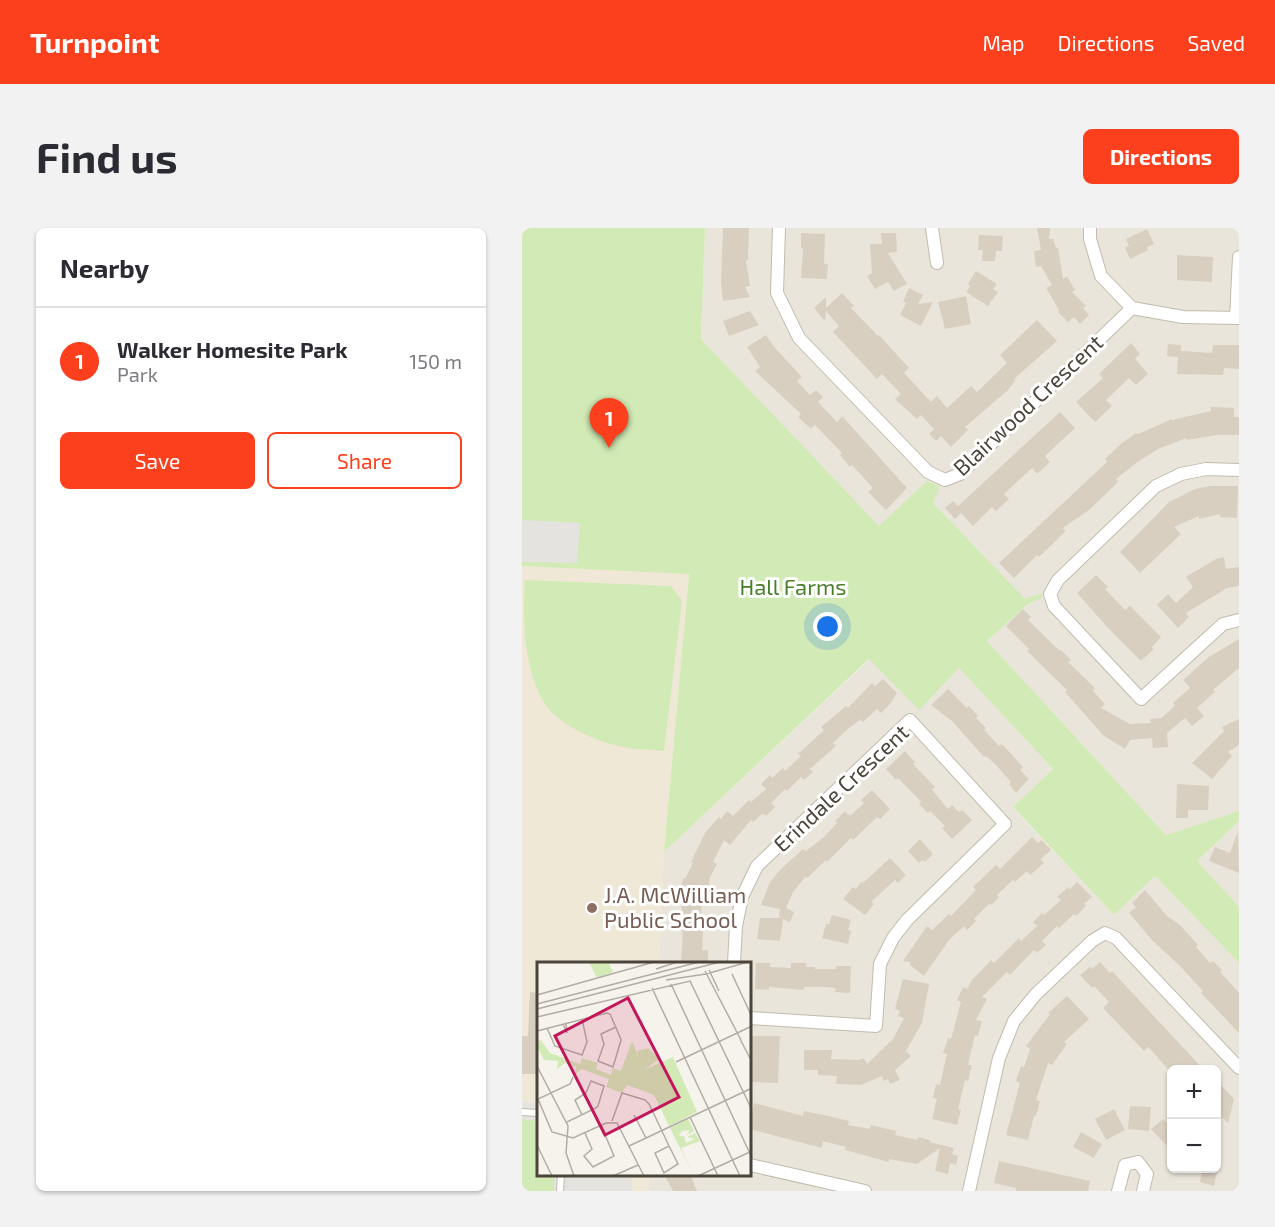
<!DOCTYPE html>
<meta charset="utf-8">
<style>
body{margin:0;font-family:"Exo 2",sans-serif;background:#f2f2f3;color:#2b2b33}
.controls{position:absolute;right:18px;bottom:18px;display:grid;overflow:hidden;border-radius:9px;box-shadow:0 2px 4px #0004}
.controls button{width:54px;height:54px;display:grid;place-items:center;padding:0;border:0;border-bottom:2px solid #e1e1e2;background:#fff;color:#2b2b33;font:30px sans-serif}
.you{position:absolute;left:306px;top:399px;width:21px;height:21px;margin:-15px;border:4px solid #fff;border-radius:50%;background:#1a73e8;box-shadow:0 0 0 9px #1a73e833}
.badge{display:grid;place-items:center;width:39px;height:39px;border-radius:50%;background:#fc3f1d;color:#fff;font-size:20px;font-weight:700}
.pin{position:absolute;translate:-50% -50px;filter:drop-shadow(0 2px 3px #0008)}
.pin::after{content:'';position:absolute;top:32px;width:21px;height:18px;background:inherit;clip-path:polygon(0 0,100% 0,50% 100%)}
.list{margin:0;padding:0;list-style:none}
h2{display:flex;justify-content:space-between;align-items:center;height:78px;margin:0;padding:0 24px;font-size:26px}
h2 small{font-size:20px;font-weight:400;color:#7c7c81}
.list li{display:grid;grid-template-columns:39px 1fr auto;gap:18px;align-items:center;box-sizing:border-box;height:108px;padding:0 24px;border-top:2px solid #e1e1e2}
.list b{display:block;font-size:22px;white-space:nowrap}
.list p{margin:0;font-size:20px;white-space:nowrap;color:#7c7c81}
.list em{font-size:20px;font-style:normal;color:#7c7c81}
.actions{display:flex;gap:12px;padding:18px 24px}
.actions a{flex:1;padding:14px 0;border:2px solid #fc3f1d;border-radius:9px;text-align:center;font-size:21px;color:#fc3f1d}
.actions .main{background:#fc3f1d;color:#fff}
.map{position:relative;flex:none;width:717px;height:963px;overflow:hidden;border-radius:9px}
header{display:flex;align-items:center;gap:36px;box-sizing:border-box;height:84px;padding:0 30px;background:#fc3f1d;color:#fff}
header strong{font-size:28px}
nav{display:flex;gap:33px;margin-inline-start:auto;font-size:21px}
.intro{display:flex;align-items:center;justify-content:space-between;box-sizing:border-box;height:144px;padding:0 36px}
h1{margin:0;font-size:42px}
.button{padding:15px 27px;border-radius:9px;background:#fc3f1d;color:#fff;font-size:21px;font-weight:700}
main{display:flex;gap:36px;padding:0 36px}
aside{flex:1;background:#fff;border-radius:9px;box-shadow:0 2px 4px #0004}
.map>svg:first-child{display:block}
.residential{fill:#eae5da;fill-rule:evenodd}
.education{fill:#efe8d6}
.green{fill:#d2eab5}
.parking{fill:#e5e3e0}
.building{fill:#d8cfc1}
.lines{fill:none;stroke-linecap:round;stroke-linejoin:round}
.lane-casing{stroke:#c2bbae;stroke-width:8}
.street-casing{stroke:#c2bbae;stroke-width:14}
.lane{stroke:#fff;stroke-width:6}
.street{stroke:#fff;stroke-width:12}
.education-dot{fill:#8d6e63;stroke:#fff;stroke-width:2}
.labels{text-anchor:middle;stroke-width:6;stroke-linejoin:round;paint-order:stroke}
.street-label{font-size:22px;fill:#4b4439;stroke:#fff}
.park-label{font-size:22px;fill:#4a7f2a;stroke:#fff}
.education-label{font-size:22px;fill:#785e54;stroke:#fff;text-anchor:start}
.inset-road{fill:none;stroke:#b2ada4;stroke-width:1.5}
.view{fill:#c2185b;fill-opacity:0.15;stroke:#c2185b;stroke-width:3}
.inset-edge{fill:none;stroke:#4b4439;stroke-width:3}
</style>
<header>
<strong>Turnpoint</strong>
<nav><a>Map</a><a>Directions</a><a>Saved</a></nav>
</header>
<div class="intro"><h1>Find us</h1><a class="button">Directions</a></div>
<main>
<aside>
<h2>Nearby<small></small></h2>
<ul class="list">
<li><span class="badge">1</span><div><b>Walker Homesite Park</b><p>Park</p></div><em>150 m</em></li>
</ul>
<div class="actions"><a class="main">Save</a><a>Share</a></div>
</aside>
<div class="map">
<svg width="717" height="963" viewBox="0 0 717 963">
<rect width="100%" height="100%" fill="#f6f3ec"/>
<path class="residential" d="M183,0H717V583L644,607L465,413L506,376L519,370L503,372L411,275L417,258L405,254L357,299L179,111Z
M348,431L437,440L531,541L491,580L592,687L633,648L717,735V963H126L127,947L228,946V735H137L142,624ZM650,842H694V940H650Z
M717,593V679L675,633Z"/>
<path class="education" d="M0,338L167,345L142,624L137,735H16V946L127,947L126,963H0Z"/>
<path class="green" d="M0,0H183L179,111L357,298L405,253L418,258L411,275L503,371L520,365V370L506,376L465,413L644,607L717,583V593L675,633L717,679V735L633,648L592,687L491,579L531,541L437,440L397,482L347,431L142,624L167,346L0,338Z
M3,352L149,358L160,373L142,523C127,521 110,522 96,518C73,512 43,500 27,481C2,451 0,389 3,352Z
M0,891L16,893V946L32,947V963H0Z"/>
<path class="parking" d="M0,292L58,295L55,335L0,334Z
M0,874L16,875V893L0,891Z
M32,947H110V963H32Z"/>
<path class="building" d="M201,0H227L226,32H224L228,58L223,59L228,69L201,73L199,55Z
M515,0H528L527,11H531L534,20H536L541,51L545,48L553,62L550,64L564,78L561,80L567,87L558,96L552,89L546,94L536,84L537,82L524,60L530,57L519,38L514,39L512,23L519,22Z
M625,1L632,16L625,19L626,22L608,31L603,20L607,18L604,11Z
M279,5L303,6L302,36H306L305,51L279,50L281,21L279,20Z
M359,5H374L375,24L366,25L385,56L372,63L366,54L353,61L345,48L350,45L348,16H360Z
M457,7L481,8L480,23H474L473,33H460L461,22H456Z
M655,27L691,29L690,54L655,52Z
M454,43L475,56L471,61L476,64L466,78L444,64L448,58L446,56Z
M387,60L401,67L396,76L411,74L399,98L378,87L384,75L381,74Z
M320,65L332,78L329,80L356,108L357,107L387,140L382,145L409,174L415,168L425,180L449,158L455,164L485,135L478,127L515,92L535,113L492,151L493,153L486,162L443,199L446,202L429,219L419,208L414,213L407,206L412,201L399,187L395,191L385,182L373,171L379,166L360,146L355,151L311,104L317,98L304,83L303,93L292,80L304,69V80Z
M444,68L449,96L423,101L416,74Z
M228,83L237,97L207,108L201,93Z
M244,107L253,120L280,149L275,153L288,167L294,162L301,169L296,174L315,194L320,188L385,260L364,282L346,264L351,260L330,237L328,239L318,227L320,225L293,197L289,201L276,189L279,186L233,143L238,139L225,119Z
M609,115L618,126L613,131L626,146L614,157L607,150L584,172L590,178L573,194L554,174L581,150L577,146Z
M646,116L659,117V123L690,125L691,117H717V141L702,140L701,147L655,146L656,129L645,128Z
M689,179L712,180V189H717V207H694L665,212L664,210L636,221L614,235L594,251L596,254L567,282L541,300L544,303L517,329L515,327L492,350L477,335L585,234L583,231L600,215L614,205L616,206L650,191V192L689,183Z
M538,184L553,200L523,228L528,234L515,246L510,240L482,266L487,271L474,283L470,279L451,298L439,285L433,291L423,280L431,273L436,278Z
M689,258H716L715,290L698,289V286L677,291V288L652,299L659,306L618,345L598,324L647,274L673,261Z
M702,329L704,341L717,339V358L705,360L664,385L667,389L656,400L635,377L646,366L654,375L671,359L664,349L694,331Z
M574,347L586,359L583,361L603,382L608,378L639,409L630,419L632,421L619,433L586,400L555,365Z
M501,381L509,389L506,392L538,423L539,422L549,432L546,434L573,460L571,463L583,476L579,480L608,496L629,495L628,491L639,490L653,478L651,475L668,460L661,452L687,429L717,411V440L691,462L693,464L675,480L682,488L670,498L663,490L645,505L646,519L631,520L630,510L608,512L603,521L582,508L543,464L545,462L505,423L507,421L484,398Z
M361,451L375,465L369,475L359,485L355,481L341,494L339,491L327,500L311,515L314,518L288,541L291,544L282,552L279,549L265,563L263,561L249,575L253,579L244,588L241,585L231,594L229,592L208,617L202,612L191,634L195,636L188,649L185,669L182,668L178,688L185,689V703H181L180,722H186V735H159L161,703L158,702L159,685L162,665H158L161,650L163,651L171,635L169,634L183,605L197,589L199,591L205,583L211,588L227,572L229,574L244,561L239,556L248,547L250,550L261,540L263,543L279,528L276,526L302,502L299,499L324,478L326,480L350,455L353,458Z
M426,461L445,480L447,478L456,488L454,490L464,500L462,502L477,518L480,516L501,539L498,542L507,551L494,565L487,556L489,554L474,537L464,528L462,529L430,493L409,477Z
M717,491V517L706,524L710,528L690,551L670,535L702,503L700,499Z
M383,523L393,534L391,536L413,559L410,562L426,581L430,577L437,584L440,582L450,592L430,611L420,600L423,598L408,583L406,585L397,576L399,574L376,550L374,552L364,541Z
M655,556L687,558L686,582H666V590H654Z
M350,562L368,581L358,591L355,589L331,612L329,610L305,634L304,632L285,650L284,648L271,664L264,680L272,684L268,694L261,691L258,713L235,711L238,690H260L257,689L258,681L239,677L248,654L259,641L281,621L284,623L302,609L315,595L313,593L323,583L328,588L342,575L339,572Z
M716,603L717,645L687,633L693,619L708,625Z
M510,609L516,615L520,612L529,622L519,631L522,635L508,647L505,643L493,654L491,652L475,667L477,670L469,677L468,675L452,691L454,693L445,702L442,698L427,712L402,748L388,737V734L381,733L405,698L410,702L427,686L429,688L454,662L451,659L474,637L478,641Z
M398,611L411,626L403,634L400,632L397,635L386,623Z
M368,630L384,647L376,655L373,652L349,674L352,676L343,687L321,671L331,659L334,661L340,653L341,655Z
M555,654L570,669L562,676L564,678L554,688L552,686L537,700L535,698L520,713L524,717L515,725L512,722L488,747L485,744L460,769L465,771L454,792L460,793L456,808L453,807L446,837H450L446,853L443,852L436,881L439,882L435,897L410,891L415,871L411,870L414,856L418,857L425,826L421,825L426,810L429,811L439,774L435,772L441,759L445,761L450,752L469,732L472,735L497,710L499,713L515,698L511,694L520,685L522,687L539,672L535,669L546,659L548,661Z
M623,662L645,688L658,697L676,717L674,719L688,735L691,733L700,742L698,744L717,765V805L679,765L681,763L658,738L631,713L607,685L614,679L610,675Z
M310,687L329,692L326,702L329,703L326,716L300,710L304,696H307Z
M578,734L588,745L590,743L682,842H647L626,819L622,823L581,780L587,774L572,758L570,760L558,747L568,739L570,741Z
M234,735H248V739L269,740V735H284V739H293V741H314V738H329L328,765L313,764L314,760L303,759H282V762L247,759V762L233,761Z
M381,751L407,756L400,795L384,823L389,828L373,842L378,852L368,856L366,851L362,853L360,848L339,857L314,856L315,848L296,847V842H282V822H310L309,831L337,832L342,830L345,836L371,811L382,790L376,788L378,783L373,781Z
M8,764L16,765V846H0V808H6Z
M545,768L567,791L542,814L545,816L530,837L526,835L514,872L518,873L514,888H512L506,912L484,907L498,855L494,853L499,838L502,839L508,821L504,818L528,786L526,785Z
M230,808H258L256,855L229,854Z
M694,852L712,871L706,895L700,889L694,895Z
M232,875L281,888L282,883L307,888L327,893L326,897L348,901L349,897L374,903L373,907L395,912L396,909L408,912V914L432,920L430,926L436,928L434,937L428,935L426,946L413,943L418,920L395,936L367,931V934L323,922L324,919L301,913L300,920L228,901Z
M608,878L629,879L627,903L606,901Z
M592,881L603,902L584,912L573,891Z
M641,891L650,900V912L644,917L629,901Z
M559,904L580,916L572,930L551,919Z
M477,933L568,953L566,963H494V960L472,955Z
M681,940H693L692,943L695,944L692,958L678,954Z
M151,946H168L175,963H151L144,950Z"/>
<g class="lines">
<defs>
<path id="lane" d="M0,884L16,885
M38,963L39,946"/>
<path id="street" d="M257,0L255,65L277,110L406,244L423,252L438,246L610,80
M410,0L415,35
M568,0V11L579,48L610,80L661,89L717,90
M714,90L717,29
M717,242L684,241L659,246L634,258L536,352L528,366L532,378L619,471L701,396L717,392
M212,735L214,698L220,669L235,638L388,492L483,596L385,692L371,710L358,736L354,798L228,790
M228,937L343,963
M447,963L477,830L492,793L514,766L570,713L583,705L594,710L717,840
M596,963L603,937L616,934L625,946L621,963"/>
</defs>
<use href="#lane" class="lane-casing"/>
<use href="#street" class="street-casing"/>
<use href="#lane" class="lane"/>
<use href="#street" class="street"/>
</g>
<circle class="education-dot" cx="70" cy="680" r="6"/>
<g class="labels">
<g class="street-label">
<text transform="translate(506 177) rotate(-43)" y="8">Blairwood Crescent</text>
<text transform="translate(319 560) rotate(-43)" y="8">Erindale Crescent</text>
</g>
<g class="park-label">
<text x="271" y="367">Hall Farms</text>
</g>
<g class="education-label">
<text x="82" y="675">J.A. McWilliam<tspan x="82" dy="25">Public School</tspan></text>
</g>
</g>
<g transform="translate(15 734)">
<rect width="214" height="214" fill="#f6f3ec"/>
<path d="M52,0H71L76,10L60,16ZM3,77L13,91L43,102L45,96L61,101L59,107L74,113L76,106L84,109L95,79L101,94L100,89L111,86L122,97L107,108L136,95L160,150L132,164L117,133L90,123L85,131L69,125L72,117L44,107L38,113L39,105L28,101L20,107L21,99L7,98L0,85ZM151,157L157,169L149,173L153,168L145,169L142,174H147L149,181L158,177L150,175L158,171L163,179L144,186L157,214L133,166Z" fill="#d2eab5"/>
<path class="inset-road" d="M119,7L140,0M172,8L182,29M168,9L204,78M169,12L211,0M195,12L215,55M129,18L169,12M134,22L215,196M115,26L203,214M0,33L117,0M0,42L162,0M0,47L183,0M0,55L153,19L215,148M26,62L30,71L29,61M10,66L18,84L45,93L50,80L45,57M0,69L70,51L73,52L83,75L84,78L76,105L61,99L67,82L64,72L79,65M203,77L215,100M139,100L215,64M0,104L31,164L29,191L37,214M36,115L33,122L1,137L15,170L36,176L69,161H80L107,214M97,153L109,176M153,155L181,214M75,159L85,131L108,138L112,142L125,169L132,184L141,202L127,211L118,191L132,184M30,160L59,146L61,144L67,124L54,119L49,131L38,138L45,153M48,171L55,187L47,194L56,205L77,194L64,163M0,183L15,214M92,184L213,127M76,214L101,203M161,214L215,189"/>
<path class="view" d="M91,36L142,135L68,173L18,74Z"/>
<rect width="214" height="214" class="inset-edge"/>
</g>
</svg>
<div class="controls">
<button>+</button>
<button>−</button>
</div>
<div class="you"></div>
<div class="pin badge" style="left:87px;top:220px">1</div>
</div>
</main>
